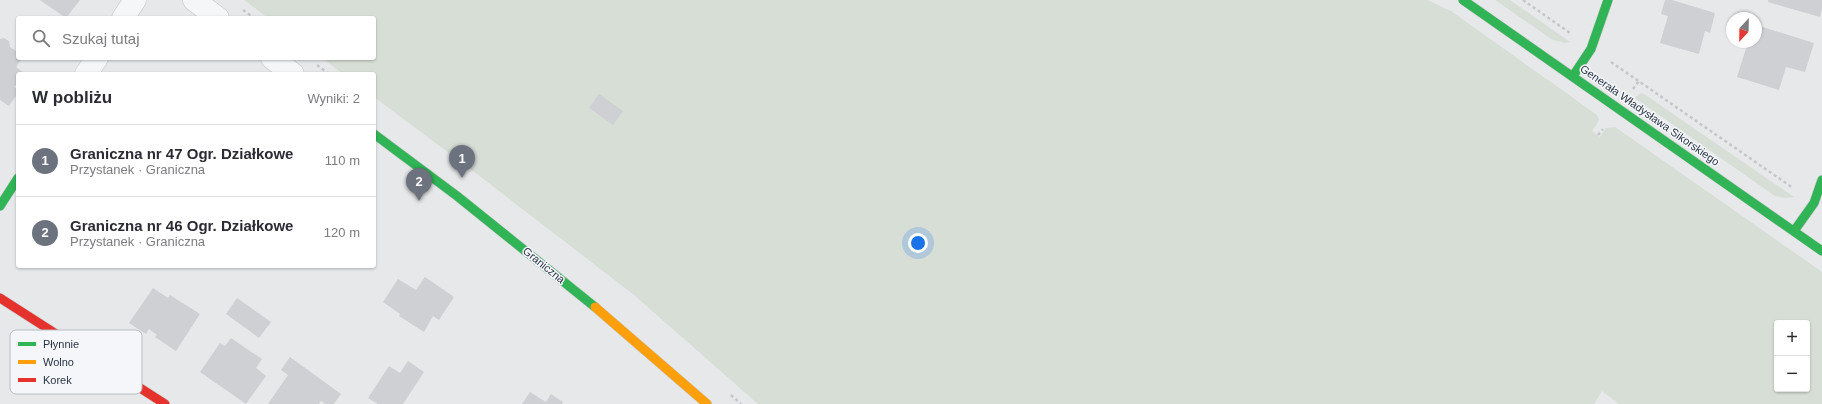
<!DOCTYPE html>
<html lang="pl">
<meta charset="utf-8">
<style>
body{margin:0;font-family:Helvetica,sans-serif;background:#f7f7f7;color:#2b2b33}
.controls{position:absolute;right:12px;bottom:12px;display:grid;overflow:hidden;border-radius:4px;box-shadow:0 1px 3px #0004}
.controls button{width:36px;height:36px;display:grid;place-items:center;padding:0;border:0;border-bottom:1px solid #e1e1e2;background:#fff;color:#2b2b33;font:20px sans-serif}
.compass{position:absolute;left:1726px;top:12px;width:36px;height:36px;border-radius:50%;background:#fff;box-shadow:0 1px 3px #0004;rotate:202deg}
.you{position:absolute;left:918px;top:243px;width:14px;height:14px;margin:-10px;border:3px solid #fff;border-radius:50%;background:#1a73e8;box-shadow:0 0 0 6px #1a73e833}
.badge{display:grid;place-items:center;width:26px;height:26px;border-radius:50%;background:#6c737f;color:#fff;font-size:13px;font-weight:700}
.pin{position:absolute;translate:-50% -33px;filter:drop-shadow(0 1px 2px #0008)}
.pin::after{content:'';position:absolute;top:21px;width:14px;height:12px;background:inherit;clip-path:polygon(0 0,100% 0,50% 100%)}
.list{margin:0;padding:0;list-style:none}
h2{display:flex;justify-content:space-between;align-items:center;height:52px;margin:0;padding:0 16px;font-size:17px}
h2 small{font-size:13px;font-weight:400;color:#7c7c81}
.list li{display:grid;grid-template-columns:26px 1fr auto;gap:12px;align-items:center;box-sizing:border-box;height:72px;padding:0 16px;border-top:1px solid #e1e1e2}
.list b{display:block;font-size:15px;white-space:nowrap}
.list p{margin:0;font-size:13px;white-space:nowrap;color:#7c7c81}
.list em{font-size:13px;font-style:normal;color:#7c7c81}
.icon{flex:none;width:22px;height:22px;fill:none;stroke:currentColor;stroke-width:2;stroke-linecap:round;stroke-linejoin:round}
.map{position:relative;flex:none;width:1822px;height:404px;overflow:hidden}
.search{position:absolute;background:#fff;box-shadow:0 1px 3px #0004;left:16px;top:16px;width:360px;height:44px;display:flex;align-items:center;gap:10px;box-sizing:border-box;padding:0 14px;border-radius:4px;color:#7c7c81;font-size:15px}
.panel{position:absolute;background:#fff;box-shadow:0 1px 3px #0004;left:16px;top:72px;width:360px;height:196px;border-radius:4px}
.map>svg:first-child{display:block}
.green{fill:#d6ded6;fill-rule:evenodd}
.building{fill:#ced0d3}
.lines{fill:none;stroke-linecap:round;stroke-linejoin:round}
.street-casing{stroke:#c4c6c8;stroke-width:23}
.fast-casing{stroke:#c4c6c8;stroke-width:10}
.slow-casing{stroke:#c4c6c8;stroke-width:10}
.jam-casing{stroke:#c4c6c8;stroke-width:10}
.path{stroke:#c5c6ca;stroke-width:2.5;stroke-dasharray:3 3;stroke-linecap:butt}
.street{stroke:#f5f6f7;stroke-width:22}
.fast{stroke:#30b455;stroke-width:9}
.slow{stroke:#ff9f0a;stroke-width:9}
.jam{stroke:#e5322d;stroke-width:9}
.labels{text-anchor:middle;stroke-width:3;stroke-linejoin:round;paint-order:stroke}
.street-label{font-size:11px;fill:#2b3445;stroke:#f4f6f9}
.key{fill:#f4f6f9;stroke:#b8bcc3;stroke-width:1}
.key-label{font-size:11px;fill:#2b3445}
</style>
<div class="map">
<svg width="1822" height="404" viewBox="0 0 1822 404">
<rect width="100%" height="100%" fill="#e6e8ea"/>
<path class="green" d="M244,0H1427L1451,11L1597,115L1599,120L1592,131L1600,137L1606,128L1615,127L1822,272V404H1619L1602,391L1594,404H758L634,295L477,174L374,97V74H343L322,58H374V18H268ZM1777,323H1807V389H1777Z
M1495,0H1510L1570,42L1565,43L1553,40Z
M1641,93L1644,94L1794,197L1785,198L1775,196L1635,98Z"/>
<path class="building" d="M40,0H80L66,18Z
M1665,0H1672L1715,13L1710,33L1705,31L1699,54L1660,43L1668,16L1661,14Z
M1768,0H1822V10L1820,17L1768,2Z
M1756,25L1814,43L1805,72L1786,67L1779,90L1737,77L1748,42H1756Z
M4,38L9,41L10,47L18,52V58H22L16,67L24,73L18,74V82L14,87L18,90V93L9,106L0,100V39Z
M599,94L623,111L613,125L589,108Z
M425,277L454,297L439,320L433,316L424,332L399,316L400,314L383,302L398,279L416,290Z
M153,288L168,298L170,295L200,314L176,351L155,337L157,335L149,329L146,334L129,323Z
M237,298L271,322L259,338L226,314Z
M231,338L262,359L256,368L266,376L246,404L200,372L220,343L225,346Z
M290,357L341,394L334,404H325L321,401L319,404H268L288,375L281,370Z
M408,361L424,372L403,404H378L368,398L389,366L400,373Z
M530,392L546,402L551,394L563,402L562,404H522Z"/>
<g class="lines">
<defs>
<path id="street" d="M194,0L218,18
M123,18L135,0
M272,58L293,74
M86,74L97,58"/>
<path id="fast" d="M1463,0L1822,251
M1573,76L1591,49L1608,0
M374,134L457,196L595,307
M0,206L18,178
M1794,231L1814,203L1822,180"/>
<path id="slow" d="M595,307L707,404"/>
<path id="jam" d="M0,298L165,404"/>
</defs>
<use href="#street" class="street-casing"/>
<use href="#fast" class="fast-casing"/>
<use href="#slow" class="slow-casing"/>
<use href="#jam" class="jam-casing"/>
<path class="path" d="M1523,0L1570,33
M243,10L254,18
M1611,62L1793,188
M317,65L329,74
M1633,89L1639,81
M1598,135L1603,129
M731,395L741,404"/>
<use href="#street" class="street"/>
<use href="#fast" class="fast"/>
<use href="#slow" class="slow"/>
<use href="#jam" class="jam"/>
</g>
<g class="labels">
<g class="street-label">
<text transform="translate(1650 115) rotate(35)" y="4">Generała Władysława Sikorskiego</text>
<text transform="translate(544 265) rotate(39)" y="4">Graniczna</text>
</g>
</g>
<rect x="10" y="330" width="132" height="64" rx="6" class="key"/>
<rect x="18" y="342" width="18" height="4" fill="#30b455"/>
<rect x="18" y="360" width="18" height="4" fill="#ff9f0a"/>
<rect x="18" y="378" width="18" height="4" fill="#e5322d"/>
<g class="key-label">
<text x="43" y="348">Płynnie</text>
<text x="43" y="366">Wolno</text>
<text x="43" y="384">Korek</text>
</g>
</svg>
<div class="controls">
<button>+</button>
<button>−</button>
</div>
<svg class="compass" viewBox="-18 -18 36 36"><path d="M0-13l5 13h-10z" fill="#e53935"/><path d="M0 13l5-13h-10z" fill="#7c7c81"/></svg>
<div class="you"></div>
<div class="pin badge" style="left:462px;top:178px">1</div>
<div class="pin badge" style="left:419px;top:201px">2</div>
<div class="search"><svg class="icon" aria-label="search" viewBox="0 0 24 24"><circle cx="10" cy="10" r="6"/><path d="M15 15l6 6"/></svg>Szukaj tutaj</div>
<section class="panel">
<h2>W pobliżu<small>Wyniki: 2</small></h2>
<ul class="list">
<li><span class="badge">1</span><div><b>Graniczna nr 47 Ogr. Działkowe</b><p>Przystanek · Graniczna</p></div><em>110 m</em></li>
<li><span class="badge">2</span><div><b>Graniczna nr 46 Ogr. Działkowe</b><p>Przystanek · Graniczna</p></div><em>120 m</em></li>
</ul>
</section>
</div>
